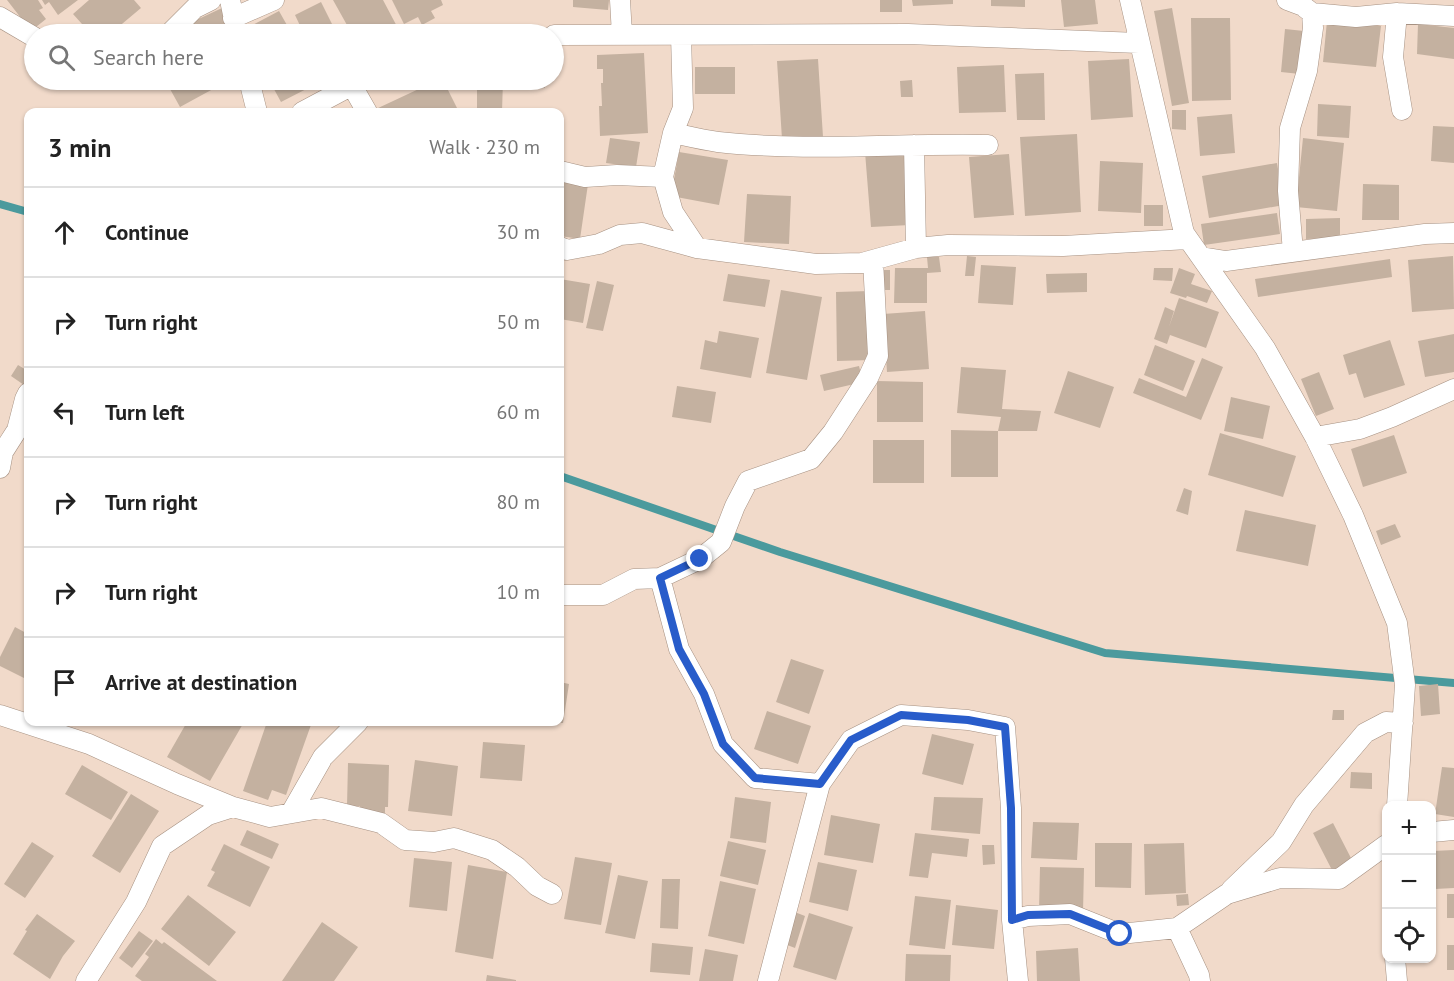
<!DOCTYPE html>
<meta charset="utf-8">
<style>
body{margin:0;font-family:"PT Sans",sans-serif;background:#f6f6f6;color:#222}
.controls{position:absolute;right:18px;bottom:18px;display:grid;overflow:hidden;border-radius:12px;box-shadow:0 2px 4px #0004}
.controls button{width:54px;height:54px;display:grid;place-items:center;padding:0;border:0;border-bottom:2px solid #e0e0e0;background:#fff;color:#222;font:30px sans-serif}
.stop{position:absolute;width:18px;height:18px;margin:-14px;border:4px solid #285cca;border-radius:50%;background:#fff}
.stop.end{background:#285cca;border-color:#fff;box-shadow:0 2px 6px #0008}
.list{margin:0;padding:0;list-style:none}
h2{display:flex;justify-content:space-between;align-items:center;height:78px;margin:0;padding:0 24px;font-size:26px}
h2 small{font-size:20px;font-weight:400;color:#767676}
.list li{display:grid;grid-template-columns:39px 1fr auto;gap:18px;align-items:center;box-sizing:border-box;height:90px;padding:0 24px;border-top:2px solid #e0e0e0}
.list b{display:block;font-size:22px;white-space:nowrap}
.list em{font-size:20px;font-style:normal;color:#767676}
.icon{flex:none;width:33px;height:33px;fill:none;stroke:currentColor;stroke-width:2;stroke-linecap:round;stroke-linejoin:round}
.map{position:relative;flex:none;width:1454px;height:981px;overflow:hidden}
.search{position:absolute;background:#fff;box-shadow:0 2px 4px #0004;left:24px;top:24px;width:540px;height:66px;display:flex;align-items:center;gap:15px;box-sizing:border-box;padding:0 21px;border-radius:33px;color:#767676;font-size:22px}
.panel{position:absolute;background:#fff;box-shadow:0 2px 4px #0004;left:24px;top:108px;width:540px;height:618px;border-radius:12px}
.map>svg:first-child{display:block}
.lines{fill:none;stroke-linecap:round;stroke-linejoin:round}
.stream{stroke:#4b9a9d;stroke-width:8}
.building{fill:#c4b1a0}
.minor-casing{stroke:#a69182;stroke-width:21}
.minor{stroke:#fff;stroke-width:20}
.route{stroke:#285cca;stroke-width:8}
</style>
<div class="map">
<svg width="1454" height="981" viewBox="0 0 1454 981">
<rect width="100%" height="100%" fill="#f1daca"/>
<g class="lines">
<path class="stream" d="M0,204L28,212
M560,476L780,552L1105,653L1454,683"/>
</g>
<path class="building" d="M7,0H38L43,8L39,10L46,19L31,31Z
M42,0H78L58,15L49,2L45,5Z
M89,0H134L141,8L110,34H91L73,14Z
M333,0H383L401,34H352Z
M392,0H441L443,5L431,11L435,18L422,25L418,17L404,24Z
M573,0H609L608,10L573,7Z
M880,0H902V12H880Z
M912,0H953V4L913,6Z
M991,0H1025V7L991,6Z
M1061,0H1095L1098,24L1064,27Z
M321,2L334,28L322,34H304L295,15Z
M222,8L229,25L208,34H195L190,23Z
M1172,8L1189,103L1172,106L1154,11Z
M279,11L292,34H245L243,30Z
M1191,18H1230L1231,100L1192,101Z
M1327,21L1381,26L1376,67L1323,62Z
M1418,24L1454,28V59L1417,54Z
M1285,29L1304,31L1300,74L1281,72Z
M644,53L648,133L600,136L599,106H602L601,83H603V69H597V55Z
M818,59L823,137L782,139L777,61Z
M1129,59L1133,117L1091,120L1088,61Z
M1004,65L1006,112L959,113L957,67Z
M695,67H735V94H695Z
M1044,73L1045,120H1017L1015,74Z
M165,80H222L224,83L180,107Z
M269,80H316L318,83L281,102Z
M438,80H443L459,112H377L376,109Z
M477,80H503L502,112H477Z
M511,80H544L545,88L512,90Z
M912,80L913,97H901L900,81Z
M1318,104L1351,106L1349,138L1317,136Z
M1172,110H1186V130L1172,129Z
M1232,114L1235,153L1200,156L1197,117Z
M1433,126L1454,127V163L1431,161Z
M1077,134L1081,212L1025,216L1020,137Z
M610,138L640,142L636,167L606,163Z
M1303,138L1344,143L1337,211L1296,207Z
M904,149L910,225L871,227L865,152Z
M679,152L728,160L719,205L671,196Z
M1009,154L1014,215L974,218L969,157Z
M1100,161L1143,163L1141,213L1098,211Z
M1277,163L1284,205L1209,218L1202,176Z
M560,180L588,184L580,239L560,236Z
M1363,184L1399,185V220H1362Z
M747,194L791,196L789,244L744,242Z
M1144,205H1163V226H1144Z
M1277,213L1280,234L1204,245L1201,224Z
M1340,218V238L1306,239V219Z
M967,256L976,257L974,276H965Z
M1453,256L1454,309L1412,312L1408,260Z
M927,257H939L941,272L927,273V303H894L895,268H928Z
M1390,259L1392,277L1258,297L1255,279Z
M981,265L1016,267L1013,305L978,303Z
M1154,268H1173L1172,281L1153,280Z
M1179,268L1195,274L1191,284L1212,291L1207,303L1187,296L1186,298L1170,293Z
M877,270H890V290H877Z
M1087,273V292L1047,293L1046,274Z
M728,274L770,280L765,307L723,301Z
M560,279L590,284L583,323L560,319Z
M597,281L614,285L603,331L586,328Z
M781,290L822,297L807,380L766,373Z
M870,291L871,360L837,361L836,292Z
M1179,298L1219,312L1206,348L1170,335L1167,344L1154,339L1165,307L1174,311L1169,327Z
M925,311L929,369L887,372L883,314Z
M719,331L759,338L751,378L700,369L705,340L717,343Z
M1454,334V372L1425,377L1418,341Z
M1390,340L1405,385L1364,398L1356,373L1349,375L1343,355Z
M1155,345L1195,361L1183,391L1144,375Z
M1202,358L1223,367L1201,420L1133,393L1139,378L1186,397Z
M18,365L28,371V378L24,385L11,376Z
M859,366L863,382L824,391L820,375Z
M961,367L1006,370L1002,409L1041,411L1037,431H998L1001,417L957,413Z
M1068,371L1114,387L1100,428L1054,413Z
M1319,372L1334,409L1316,416L1301,379Z
M877,381L923,382V422H877Z
M677,386L716,392L711,423L672,417Z
M1231,397L1270,406L1263,439L1224,431Z
M951,430L998,431V477H951Z
M1220,433L1296,456L1283,497L1208,475Z
M1394,435L1407,473L1363,487L1351,449Z
M873,440H924V483H873Z
M1184,488L1192,491L1188,515L1176,511Z
M1245,510L1316,525L1308,566L1236,551Z
M1395,524L1401,537L1381,545L1376,531Z
M15,627L28,634V680L0,666V657Z
M791,659L824,670L809,714L776,702Z
M560,682L569,684L563,723H560Z
M1438,684L1440,714L1421,716L1419,686Z
M1333,710H1344V720H1332Z
M767,711L811,726L798,764L754,749Z
M187,722H244L210,781L167,757Z
M267,722H312L286,795L272,790L268,800L243,791Z
M932,734L974,744L963,785L922,774Z
M483,742L525,745L522,781L480,778Z
M415,760L458,766L452,816L408,811Z
M348,763L389,765L388,807H385V814L359,813L360,806H347Z
M82,765L128,792L111,820L65,794Z
M1442,767L1454,768V817L1435,814Z
M1351,772L1372,773V789L1350,788Z
M131,794L159,811L120,873L92,856Z
M735,797L771,802L766,843L730,838Z
M934,797L983,798L980,834L931,830Z
M831,815L880,824L873,863L824,855Z
M1033,822L1079,823L1077,860L1031,858Z
M1333,823L1353,862L1333,872L1313,833Z
M247,830L279,844L272,859L240,845Z
M915,833L969,839L967,857L932,853L928,878L909,876Z
M728,841L766,850L758,885L720,876Z
M32,842L54,856L25,898L4,884Z
M1095,843H1132L1131,888L1095,887Z
M1184,843L1186,893L1145,895L1144,844Z
M224,844L270,867L250,907L207,886L215,872L211,870Z
M982,845H994L995,864L983,865Z
M1454,850V888L1435,889L1433,851Z
M575,857L612,863L601,925L564,919Z
M414,858L452,862L447,911L409,907Z
M818,862L857,870L848,911L809,902Z
M468,865L507,872L493,959L455,952Z
M1040,867L1084,868L1083,912L1039,911Z
M618,875L648,881L635,939L605,933Z
M662,879H680L678,929L660,928Z
M720,881L756,889L744,944L708,936Z
M1188,894L1189,905L1177,906L1176,895Z
M1447,894H1454V918H1447Z
M188,895L236,932L209,966L161,929Z
M915,896L951,900L945,949L909,945Z
M956,905L998,910L994,949L952,945Z
M792,911L805,916L795,948L782,943Z
M809,913L853,927L836,980L793,967Z
M37,914L75,941L63,956L50,979L13,954L27,931L25,930Z
M322,922L358,947L334,981H282Z
M139,931L153,941L132,968L119,958Z
M156,939L162,944L164,942L217,981H142L135,976L149,957L145,954Z
M652,943L693,947L690,975L650,972Z
M1447,945H1454V970H1447Z
M1078,948L1080,981H1037L1036,951Z
M705,949L738,955L733,981H699Z
M906,954L951,955L950,981H905Z
M487,975L516,980V981H486Z"/>
<g class="lines">
<defs>
<path id="minor" d="M230,0L237,34
M620,0L622,35
M1130,0L1184,233L1265,348L1315,437L1353,515L1397,623L1405,685L1397,806
M1287,0L1303,6L1312,13L1356,17L1397,13L1454,16
M1397,13L1393,57L1402,110
M0,17L34,37
M233,18L274,0
M169,34L195,8L211,0
M554,35L908,34L1139,43
M681,35L683,108L673,133L663,177L673,212L697,248
M249,80L257,112
M351,84L367,112
M302,112L362,80
M673,133C687,136 703,140 718,142C807,152 898,143 988,145
M914,145L916,248
M560,171L585,177L617,175L663,177
M560,247L567,250L599,244L620,235L642,233L697,248L816,264L862,263L916,248L948,245L1063,246L1188,239
M1293,252L1288,191L1290,128L1307,71L1313,28L1312,13
M1201,257L1226,261L1425,234L1454,233
M1315,437L1360,429L1392,417L1454,389
M0,468L3,452L17,430L25,399L28,393
M660,578L679,649L704,694L723,744L755,778L820,784L851,740L901,715L968,720L1005,727L1011,808L1012,920L1028,916L1070,914L1120,934L1177,928L1227,894L1280,878L1339,879L1386,845
M560,595H603L634,579L660,578L700,559L721,542L735,506L748,481L811,459L833,432L868,378L878,356L873,260
M0,715L89,744L177,784L233,807
M291,813L323,757L358,722
M1432,832L1454,830
M1231,890L1281,842L1304,805L1365,733L1386,722L1403,723
M1012,920L1018,981
M1177,928L1199,975L1200,981
M1395,958L1397,981
M86,981L136,902L162,846L208,815L233,807L270,817L321,808L381,823L405,840L434,842L454,838L492,850L517,867L537,886L552,894
M768,981L820,784"/>
</defs>
<use href="#minor" class="minor-casing"/>
<use href="#minor" class="minor"/>
</g>
<g class="lines">
<path class="route" d="M700,559L660,578L679,649L704,694L723,744L755,778L820,784L851,740L901,715L968,720L1005,727L1011,808L1012,920L1028,915L1070,914L1120,934"/>
</g>
</svg>
<div class="controls">
<button>+</button>
<button>−</button>
<button><svg class="icon" aria-label="locate" viewBox="0 0 24 24"><circle cx="12" cy="12" r="6"/><path d="M12 2v4M12 18v4M2 12h4M18 12h4"/></svg></button>
</div>
<div class="stop" style="left:1120px;top:934px"></div>
<div class="stop end" style="left:700px;top:559px"></div>
<div class="search"><svg class="icon" aria-label="search" viewBox="0 0 24 24"><circle cx="10" cy="10" r="6"/><path d="M15 15l6 6"/></svg>Search here</div>
<section class="panel">
<h2>3 min<small>Walk · 230 m</small></h2>
<ul class="list">
<li><svg class="icon" aria-label="ahead" viewBox="0 0 24 24"><path d="M12 20V5M6 11l6-6 6 6"/></svg><div><b>Continue</b></div><em>30 m</em></li>
<li><svg class="icon" aria-label="right" viewBox="0 0 24 24"><path d="M7 20v-9h11M14 6l5 5-5 5"/></svg><div><b>Turn right</b></div><em>50 m</em></li>
<li><svg class="icon" aria-label="left" viewBox="0 0 24 24"><path d="M17 20v-9H6M10 6l-5 5 5 5"/></svg><div><b>Turn left</b></div><em>60 m</em></li>
<li><svg class="icon" aria-label="right" viewBox="0 0 24 24"><path d="M7 20v-9h11M14 6l5 5-5 5"/></svg><div><b>Turn right</b></div><em>80 m</em></li>
<li><svg class="icon" aria-label="right" viewBox="0 0 24 24"><path d="M7 20v-9h11M14 6l5 5-5 5"/></svg><div><b>Turn right</b></div><em>10 m</em></li>
<li><svg class="icon" aria-label="arrive" viewBox="0 0 24 24"><path d="M6 21V4h12l-3 4 3 4H6"/></svg><div><b>Arrive at destination</b></div></li>
</ul>
</section>
</div>
